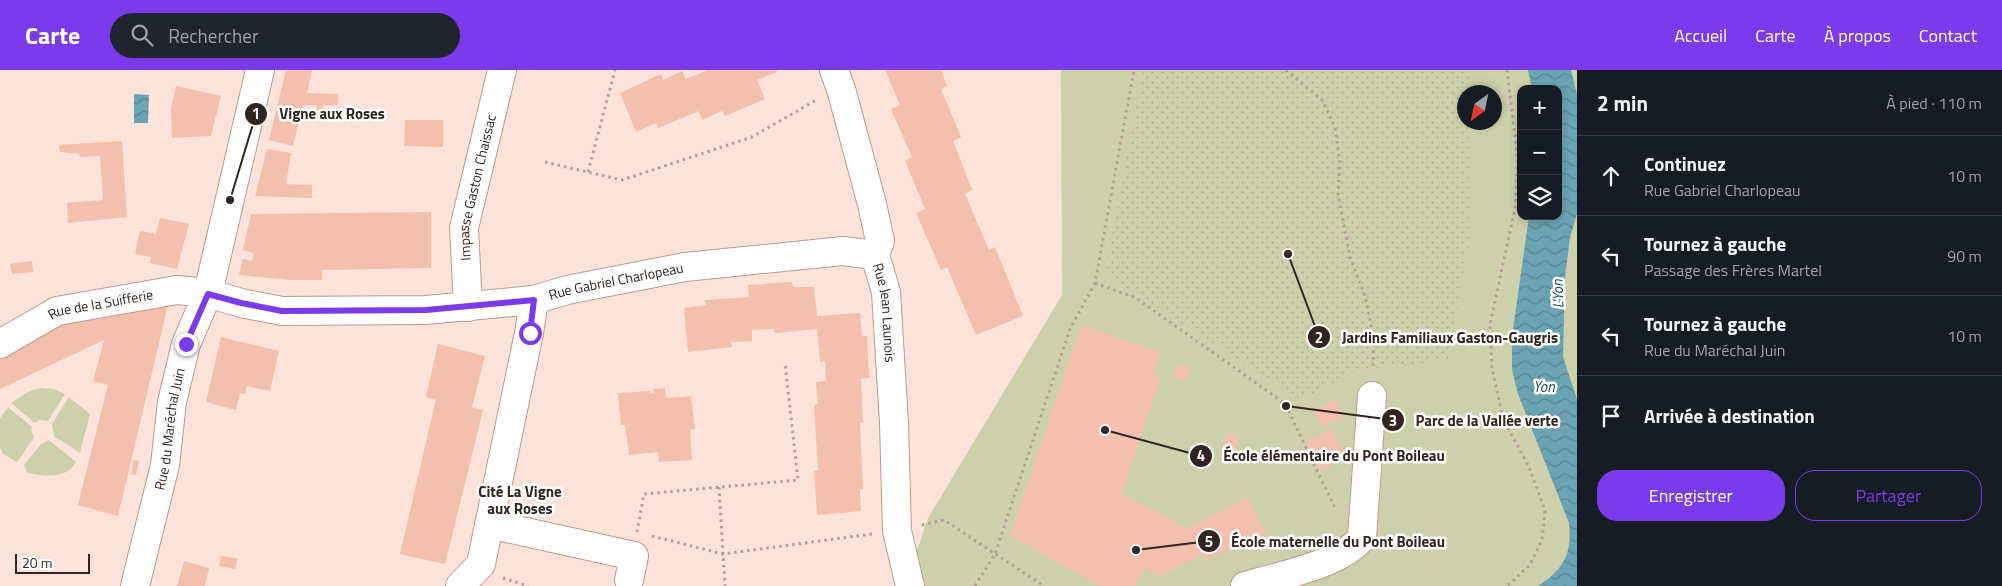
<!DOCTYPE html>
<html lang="fr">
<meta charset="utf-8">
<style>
body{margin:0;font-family:"Titillium Web",sans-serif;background:#20242c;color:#f1f3f6}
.controls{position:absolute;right:15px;top:15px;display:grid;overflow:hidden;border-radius:10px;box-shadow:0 2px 8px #0003}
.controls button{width:45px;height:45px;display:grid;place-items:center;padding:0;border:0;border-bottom:1px solid #363941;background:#171b24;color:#f1f3f6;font:25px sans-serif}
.compass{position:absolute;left:1457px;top:15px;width:45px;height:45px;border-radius:50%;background:#171b24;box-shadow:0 2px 8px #0003;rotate:213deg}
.scale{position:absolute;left:15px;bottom:12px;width:75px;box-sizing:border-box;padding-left:5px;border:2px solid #312521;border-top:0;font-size:14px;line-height:18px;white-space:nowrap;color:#312521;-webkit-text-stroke:4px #fff;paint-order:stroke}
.stop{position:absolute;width:15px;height:15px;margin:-11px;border:4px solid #7c3aed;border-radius:50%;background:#fff}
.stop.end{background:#7c3aed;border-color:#fff;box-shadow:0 1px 5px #0008}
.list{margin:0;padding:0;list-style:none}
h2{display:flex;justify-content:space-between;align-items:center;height:65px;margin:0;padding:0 20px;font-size:21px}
h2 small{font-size:16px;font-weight:400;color:#9ea1a6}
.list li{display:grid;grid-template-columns:32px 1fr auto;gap:15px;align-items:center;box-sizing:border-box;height:80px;padding:0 20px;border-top:1px solid #363941}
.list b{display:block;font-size:19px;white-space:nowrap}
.list p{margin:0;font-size:16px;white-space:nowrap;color:#9ea1a6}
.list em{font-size:16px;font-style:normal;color:#9ea1a6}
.actions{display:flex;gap:10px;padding:15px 20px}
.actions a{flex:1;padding:11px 0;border:1px solid #7c3aed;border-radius:20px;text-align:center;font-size:18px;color:#7c3aed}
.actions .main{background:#7c3aed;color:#fff}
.icon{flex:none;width:28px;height:28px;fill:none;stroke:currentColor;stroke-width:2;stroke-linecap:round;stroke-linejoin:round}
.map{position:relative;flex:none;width:1577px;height:516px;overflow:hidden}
header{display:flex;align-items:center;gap:30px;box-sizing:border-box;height:70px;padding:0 25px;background:#7c3aed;color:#fff}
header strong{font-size:24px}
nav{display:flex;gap:28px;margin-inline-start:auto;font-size:18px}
.search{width:350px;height:45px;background:#20242c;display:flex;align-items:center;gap:12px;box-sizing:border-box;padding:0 18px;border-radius:28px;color:#9ea1a6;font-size:19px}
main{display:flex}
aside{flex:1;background:#171b24}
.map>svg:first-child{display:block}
.green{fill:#cdd1ab;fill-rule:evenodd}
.garden{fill:url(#garden-dots)}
.water{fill:url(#water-waves)}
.building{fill:#f3c0ad}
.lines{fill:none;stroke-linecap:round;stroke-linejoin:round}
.minor-casing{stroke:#ba9c91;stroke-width:30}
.major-casing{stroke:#ba9c91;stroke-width:30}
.path{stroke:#b49f97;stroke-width:3;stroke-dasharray:2.5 4;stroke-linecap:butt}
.minor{stroke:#fff;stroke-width:28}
.major{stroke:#fff;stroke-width:28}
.route{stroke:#7c3aed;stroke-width:6}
.labels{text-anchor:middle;stroke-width:5;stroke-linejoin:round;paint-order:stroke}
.street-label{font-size:14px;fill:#312521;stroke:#fff}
.water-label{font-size:15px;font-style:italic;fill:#154854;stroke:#fff}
.neighbourhood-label{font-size:15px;font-weight:bold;fill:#312521;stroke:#fff}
.leader{fill:none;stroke:#312521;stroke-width:2}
.callout-dot{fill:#312521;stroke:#fff;stroke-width:2}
.mark-label{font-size:15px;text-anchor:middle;font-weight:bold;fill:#fff}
.callout-label{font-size:15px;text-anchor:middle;font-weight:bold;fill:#312521;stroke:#fff;stroke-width:5;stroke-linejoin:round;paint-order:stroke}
</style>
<header>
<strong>Carte</strong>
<div class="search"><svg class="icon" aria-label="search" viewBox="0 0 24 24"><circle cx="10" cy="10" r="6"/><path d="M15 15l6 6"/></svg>Rechercher</div>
<nav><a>Accueil</a><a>Carte</a><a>À propos</a><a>Contact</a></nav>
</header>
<main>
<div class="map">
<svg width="1577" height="516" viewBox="0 0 1577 516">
<defs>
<pattern id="garden-dots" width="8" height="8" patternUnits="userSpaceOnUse" patternTransform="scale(1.25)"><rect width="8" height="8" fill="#cdd1ab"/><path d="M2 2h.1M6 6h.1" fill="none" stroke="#b0b393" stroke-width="1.8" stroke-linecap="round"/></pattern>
<pattern id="water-waves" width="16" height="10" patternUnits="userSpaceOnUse" patternTransform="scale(1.25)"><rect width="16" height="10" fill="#6aa3b3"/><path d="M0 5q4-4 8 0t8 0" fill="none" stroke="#588591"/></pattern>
</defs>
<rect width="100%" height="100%" fill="#fde3d9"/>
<path class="green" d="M1061,0H1577V516H905L928,448L1062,225ZM1521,19H1558V146H1521ZM1464,22H1494V52H1464Z
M40,318L54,319L65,324L48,351L40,350L35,353L11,333L28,322Z
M69,327L90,344L80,383L54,366L52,354Z
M8,337L32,357L31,360L34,368L17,392L3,384L0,378V348Z
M49,370L76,392C66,410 45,406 27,403L24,395L41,374Z"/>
<path class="garden" d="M1143,0H1470V22H1464V52L1470,53V165L1448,290L1357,300L1301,330L1105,204Z"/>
<path class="water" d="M1528,0H1571L1577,24V144L1570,168L1565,207L1563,287L1577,329V516H1538C1564,499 1572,484 1569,453L1518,324L1512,300V267L1529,146H1558V19H1532Z
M134,24L149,25L148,53H134Z"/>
<path class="building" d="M286,0H312L307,23L338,24V35H323L324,41H317V35H303L293,76L269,70Z
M708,0H776L777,2L757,10L765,29L725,46L722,41L702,50L699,41L658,58L656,53L636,62L620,23L661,4L663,10L682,1L686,9Z
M885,0H941L947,16L941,19L961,67L953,71L972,120L965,124L989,180L995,177L1023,246L976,265L947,197L941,200L916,143L925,139L905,91L912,87L891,39L900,35Z
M176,16L221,26L211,66L172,68L171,39Z
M405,50H443V77L404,76Z
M122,71L127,147L68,153L67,133L103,130L100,86L80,87L79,84L60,82L59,75Z
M267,79L291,83L286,114L312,115V128L255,126Z
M431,142V198L322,200V210H289L239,205L243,189L252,191L254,183L243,180L251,144Z
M160,148L189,154L177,199L150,193L151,187L135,184L140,161L156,164Z
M32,191L33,202L12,204L10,194Z
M792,212L793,217H814L817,246L860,243L862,266H867L869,308L861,309L863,353H860L863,419H860L861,441L817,445L814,401H818L814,335L818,334L816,312L826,311L825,291L820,292L817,259L775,263L774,259L752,260V271L731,272L732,277L688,282L684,238L706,235L705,230L749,227L748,215Z
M168,235L118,446L78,435L108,315L93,311L104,270L0,319V287L68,246Z
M1081,255L1160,282L1153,304L1161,307L1122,423L1187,459L1247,427L1266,463L1234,479L1233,477L1206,490L1203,484L1160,507L1145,498L1135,516H1099L1010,466Z
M221,267L279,281L270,321L247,316L245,324L240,323L236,340L206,332Z
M438,274L485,286L472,337L483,340L445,494L400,484L436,329L426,327Z
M1177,294L1189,298L1185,311L1173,307Z
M665,318L666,328L691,326L695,359L690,360L692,390L659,392L658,382L629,385L625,355H621L618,323L650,321V324L654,323L653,319Z
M1336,329L1345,346L1322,357L1314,340Z
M1332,360L1346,388L1320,401L1306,372Z
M1227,363L1239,366L1233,392L1220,388Z
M134,390L139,391L136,405L131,404Z
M221,486L237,488L236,499L219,496Z
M184,491L209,498L205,516H177Z"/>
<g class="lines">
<defs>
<g id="minor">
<path id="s1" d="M834,0L841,19L872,134L880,171L875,185L886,222L894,353L897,461L910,516"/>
<path id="s2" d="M468,237L464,158L502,0"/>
<path id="s3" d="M0,274L57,241L177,220L208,223L241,233L282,241L426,240L534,230"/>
<path d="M489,454L634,486L629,510"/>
<path id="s4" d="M460,516L481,494L529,263L534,230L567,220L685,197L843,181L875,185"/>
<path d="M1245,516C1279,506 1339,495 1362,468L1372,326"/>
</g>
<g id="major">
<path id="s5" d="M135,516L165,395L172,332L186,274L208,223L260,0"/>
</g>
</defs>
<use href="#minor" class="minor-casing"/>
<use href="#major" class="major-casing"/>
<path class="path" d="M1286,0L1322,30L1335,57L1340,93L1338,124L1350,187L1365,226L1374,269L1373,300
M1507,0L1518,89L1515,139L1490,254L1492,298L1503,349L1529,397L1545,440L1542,470L1530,495L1507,516
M545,92L622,110L752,67L818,29
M588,102L615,0
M1095,213L1136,228L1280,330L1287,338L1336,440
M719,417L725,516
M922,455L944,450L1044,516
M637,462L644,424L798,410L785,293
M652,466L723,484L872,464
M503,508L528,516
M975,516L995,484L1070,259L1095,213L1134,0"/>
<use href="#minor" class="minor"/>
<use href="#major" class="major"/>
</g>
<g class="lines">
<path class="route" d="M186,274L208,224L241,233L282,241L426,240L534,230L530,263"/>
</g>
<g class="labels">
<g class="street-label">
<text dy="5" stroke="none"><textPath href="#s2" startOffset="121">Impasse Gaston Chaissac</textPath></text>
<text dy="5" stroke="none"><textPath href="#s4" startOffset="384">Rue Gabriel Charlopeau</textPath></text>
<text dy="5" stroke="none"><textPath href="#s3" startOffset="110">Rue de la Suifferie</textPath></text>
<text dy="5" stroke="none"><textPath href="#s1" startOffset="251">Rue Jean Launois</textPath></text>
<text dy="5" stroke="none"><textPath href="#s5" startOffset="161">Rue du Maréchal Juin</textPath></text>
</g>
<g class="water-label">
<text transform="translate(1558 224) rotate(-92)" y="5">L'Yon</text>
<text x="1544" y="322">Yon</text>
</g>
<g class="neighbourhood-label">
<text x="520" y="427">Cité La Vigne<tspan x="520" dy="17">aux Roses</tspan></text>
</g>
</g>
<path class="leader" d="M230 130L256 44M1288 184L1319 267M1286 336L1393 350M1105 360L1201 386M1136 480L1209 471"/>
<g class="callout-dot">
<circle cx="230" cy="130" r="5"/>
<circle cx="1288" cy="184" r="5"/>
<circle cx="1286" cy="336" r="5"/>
<circle cx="1105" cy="360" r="5"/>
<circle cx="1136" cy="480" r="5"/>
<circle cx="256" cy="44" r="12"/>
<circle cx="1319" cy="267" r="12"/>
<circle cx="1393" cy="350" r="12"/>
<circle cx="1201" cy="386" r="12"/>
<circle cx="1209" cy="471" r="12"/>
</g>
<g class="mark-label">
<text x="256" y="49">1</text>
<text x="1319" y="273">2</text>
<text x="1393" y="356">3</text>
<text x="1201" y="391">4</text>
<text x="1209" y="477">5</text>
</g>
<g class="callout-label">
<text x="332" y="49">Vigne aux Roses</text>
<text x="1450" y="273">Jardins Familiaux Gaston-Gaugris</text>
<text x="1487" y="356">Parc de la Vallée verte</text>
<text x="1334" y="391">École élémentaire du Pont Boileau</text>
<text x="1338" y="477">École maternelle du Pont Boileau</text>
</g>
</svg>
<div class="controls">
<button>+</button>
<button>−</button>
<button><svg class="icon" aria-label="layers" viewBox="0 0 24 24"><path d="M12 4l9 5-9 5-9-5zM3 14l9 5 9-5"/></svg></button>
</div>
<svg class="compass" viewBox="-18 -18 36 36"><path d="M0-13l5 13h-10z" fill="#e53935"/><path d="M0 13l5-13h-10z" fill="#9ea1a6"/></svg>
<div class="scale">20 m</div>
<div class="stop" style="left:530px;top:263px"></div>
<div class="stop end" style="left:186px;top:274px"></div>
</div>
<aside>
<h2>2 min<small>À pied · 110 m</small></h2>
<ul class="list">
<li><svg class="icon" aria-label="ahead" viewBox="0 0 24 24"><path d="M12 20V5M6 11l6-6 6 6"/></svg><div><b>Continuez</b><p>Rue Gabriel Charlopeau</p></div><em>10 m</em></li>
<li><svg class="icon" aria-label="left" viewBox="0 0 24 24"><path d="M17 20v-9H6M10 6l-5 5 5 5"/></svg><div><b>Tournez à gauche</b><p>Passage des Frères Martel</p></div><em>90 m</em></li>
<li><svg class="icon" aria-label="left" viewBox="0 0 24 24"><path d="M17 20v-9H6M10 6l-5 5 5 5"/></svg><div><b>Tournez à gauche</b><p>Rue du Maréchal Juin</p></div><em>10 m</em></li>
<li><svg class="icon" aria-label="arrive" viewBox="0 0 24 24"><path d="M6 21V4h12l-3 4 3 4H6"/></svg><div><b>Arrivée à destination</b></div></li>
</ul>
<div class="actions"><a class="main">Enregistrer</a><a>Partager</a></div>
</aside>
</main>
